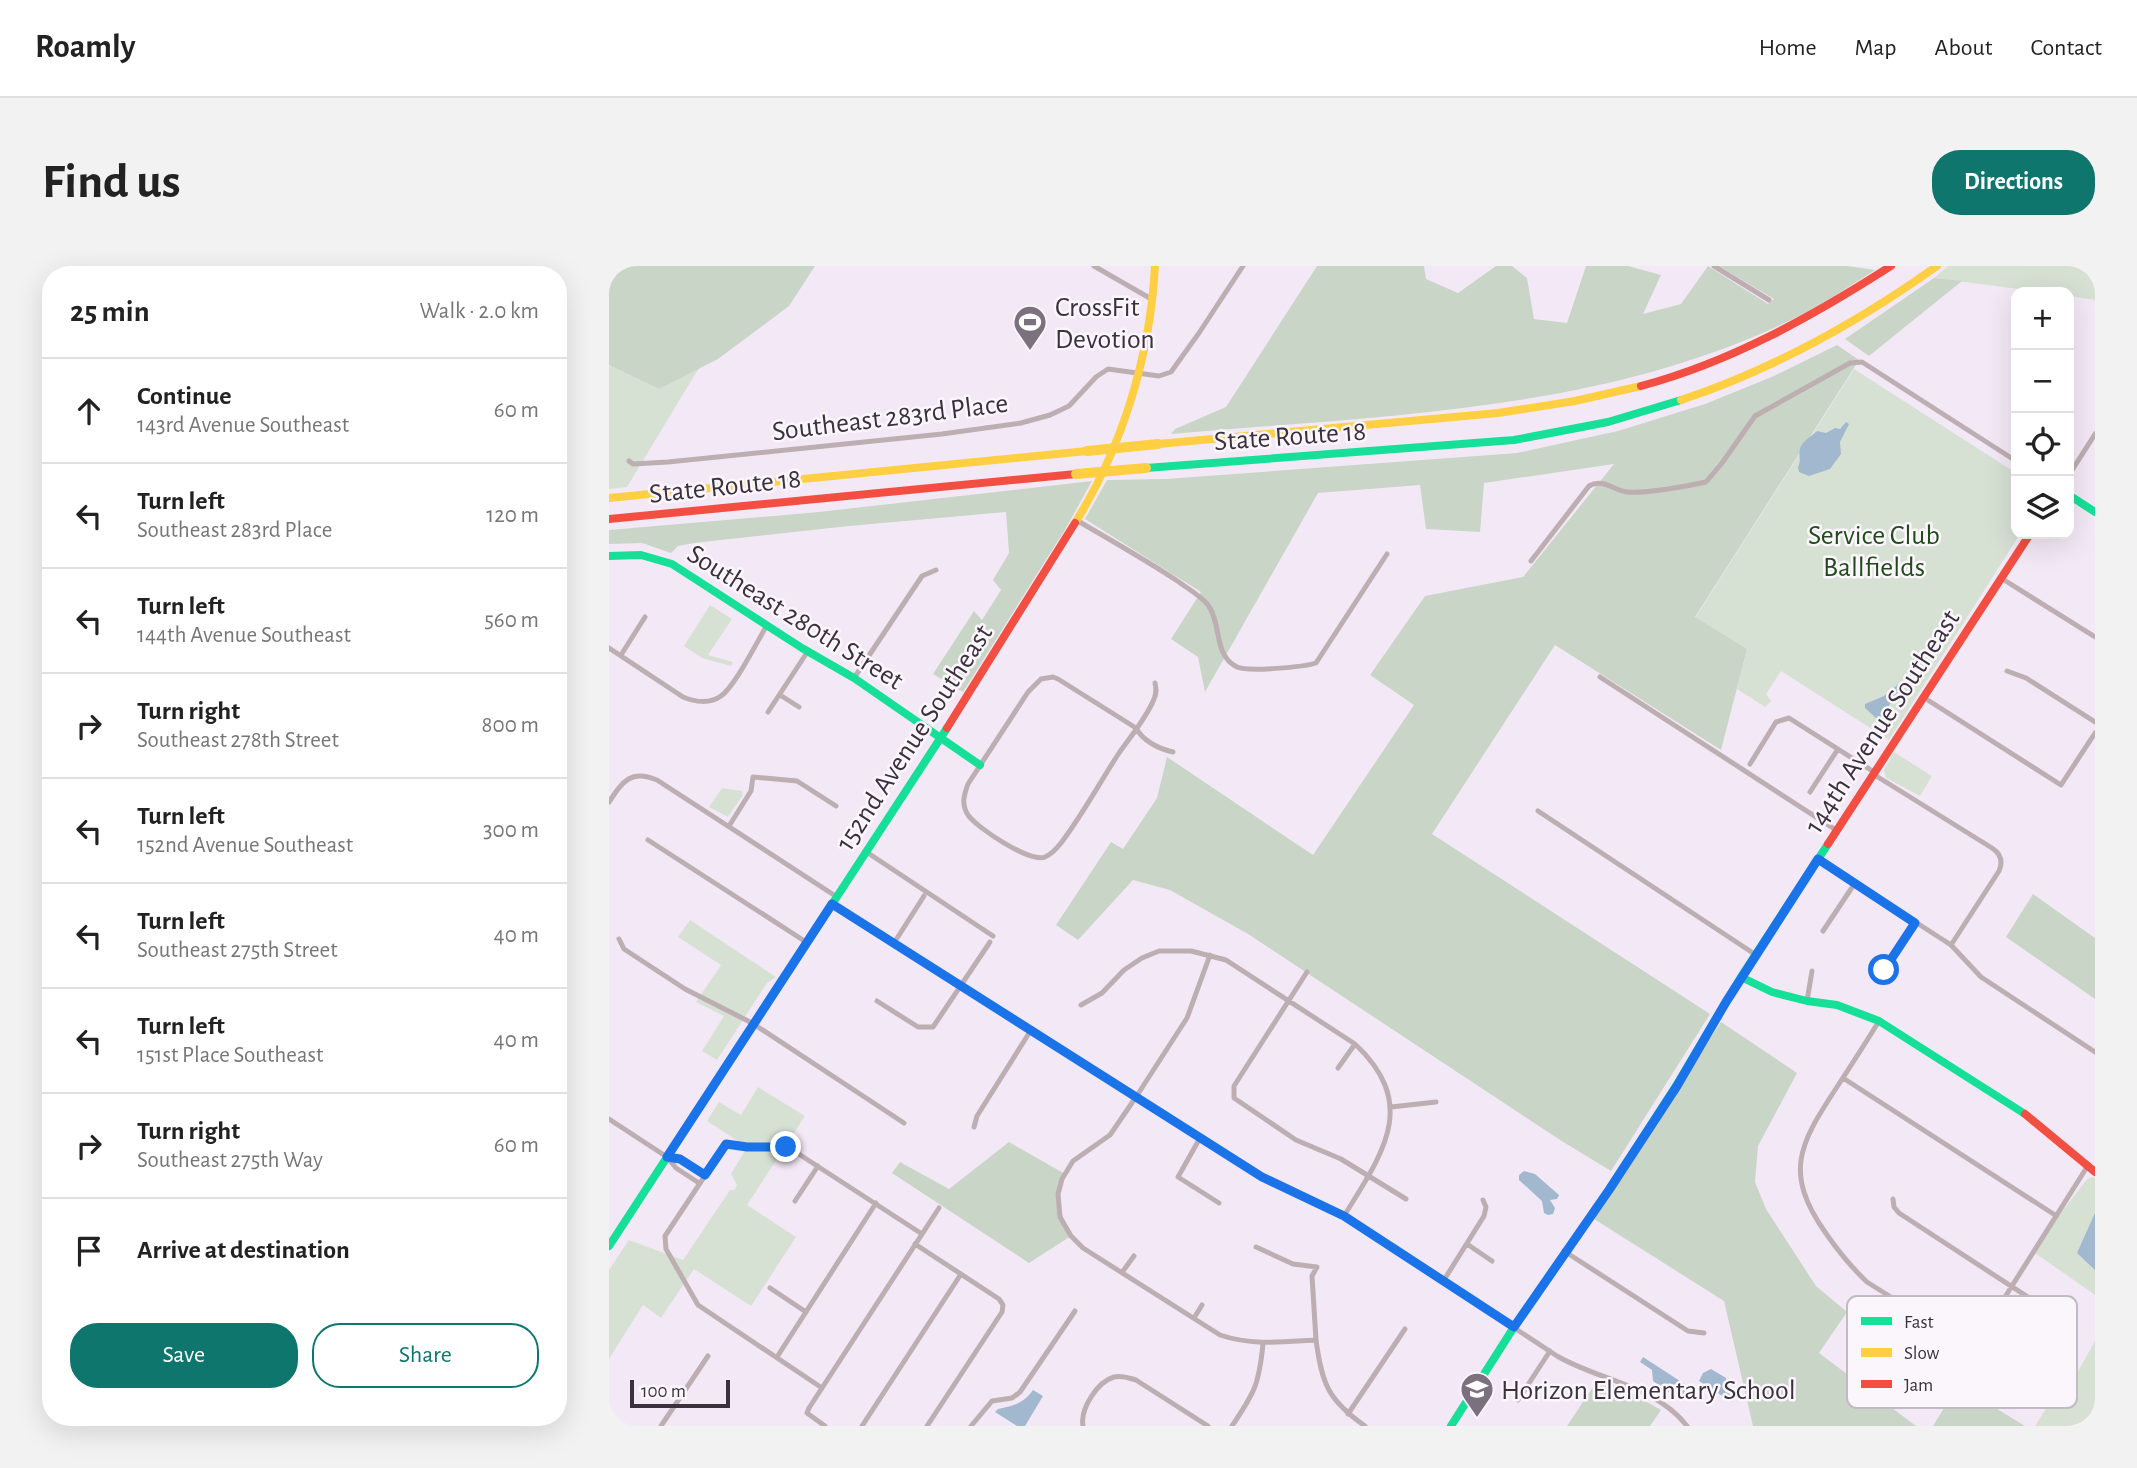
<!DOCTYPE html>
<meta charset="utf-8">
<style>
body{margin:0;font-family:"Alegreya Sans",sans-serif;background:#f2f2f2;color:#222}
.controls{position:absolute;right:21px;top:21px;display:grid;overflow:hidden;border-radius:14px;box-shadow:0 7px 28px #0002}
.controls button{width:63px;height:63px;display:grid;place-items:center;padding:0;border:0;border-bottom:2px solid #e0e0e0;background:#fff;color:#222;font:35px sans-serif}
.scale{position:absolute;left:21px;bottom:18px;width:100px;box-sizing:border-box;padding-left:7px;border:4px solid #3a313d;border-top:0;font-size:19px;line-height:24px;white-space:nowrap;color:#3a313d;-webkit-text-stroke:5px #fbf6fc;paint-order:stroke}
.stop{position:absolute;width:21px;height:21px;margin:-16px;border:5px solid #1a73e8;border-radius:50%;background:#fff}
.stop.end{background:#1a73e8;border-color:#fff;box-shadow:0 2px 7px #0008}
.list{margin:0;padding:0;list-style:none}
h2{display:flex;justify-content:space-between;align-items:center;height:91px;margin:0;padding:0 28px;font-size:30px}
h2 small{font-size:23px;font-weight:400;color:#767676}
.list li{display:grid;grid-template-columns:46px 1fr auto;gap:21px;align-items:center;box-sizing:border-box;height:105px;padding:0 28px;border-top:2px solid #e0e0e0}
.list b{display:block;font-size:26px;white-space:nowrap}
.list p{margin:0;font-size:23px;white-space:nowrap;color:#767676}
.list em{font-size:23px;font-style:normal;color:#767676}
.actions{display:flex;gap:14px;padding:21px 28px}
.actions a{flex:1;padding:16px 0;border:2px solid #0f766e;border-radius:28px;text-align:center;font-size:24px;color:#0f766e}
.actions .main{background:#0f766e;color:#fff}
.icon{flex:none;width:38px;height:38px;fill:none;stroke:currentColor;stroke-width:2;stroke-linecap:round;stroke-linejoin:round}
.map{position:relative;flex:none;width:1486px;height:1160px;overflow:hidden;border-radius:28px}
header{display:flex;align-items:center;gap:42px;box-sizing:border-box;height:98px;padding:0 35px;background:#fff;border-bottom:2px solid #e0e0e0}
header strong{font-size:33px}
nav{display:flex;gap:38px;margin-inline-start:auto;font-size:24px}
.intro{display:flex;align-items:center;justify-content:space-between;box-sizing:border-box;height:168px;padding:0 42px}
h1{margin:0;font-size:49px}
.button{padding:18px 32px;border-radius:28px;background:#0f766e;color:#fff;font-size:24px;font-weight:700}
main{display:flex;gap:42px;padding:0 42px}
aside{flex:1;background:#fff;border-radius:28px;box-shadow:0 7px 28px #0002}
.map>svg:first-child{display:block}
.green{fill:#d6e1d4}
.forest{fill:#c9d5c7}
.water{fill:#a1b8cf}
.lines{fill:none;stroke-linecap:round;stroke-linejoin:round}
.street{stroke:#bdaeb2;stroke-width:5}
.fast{stroke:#16e098;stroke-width:8}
.slow{stroke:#ffcf43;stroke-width:8}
.jam{stroke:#f24e42;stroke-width:8}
.slow-bridge{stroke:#ffcf43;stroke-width:10}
.route{stroke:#1a73e8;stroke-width:9}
.labels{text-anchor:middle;stroke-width:5;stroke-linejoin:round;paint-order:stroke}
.poi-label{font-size:28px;fill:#3a313d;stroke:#fbf6fc;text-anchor:start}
.street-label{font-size:28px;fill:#3a313d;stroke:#fbf6fc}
.park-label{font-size:28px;fill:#224a1c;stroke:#fbf6fc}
.key{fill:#fbf6fc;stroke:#c1bbc3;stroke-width:2}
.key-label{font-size:19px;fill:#3a313d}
</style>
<header>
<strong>Roamly</strong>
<nav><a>Home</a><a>Map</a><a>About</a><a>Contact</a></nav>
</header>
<div class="intro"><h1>Find us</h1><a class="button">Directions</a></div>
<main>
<aside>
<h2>25 min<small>Walk · 2.0 km</small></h2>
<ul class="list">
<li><svg class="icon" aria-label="ahead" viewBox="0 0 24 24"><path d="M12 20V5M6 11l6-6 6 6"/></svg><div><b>Continue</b><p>143rd Avenue Southeast</p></div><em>60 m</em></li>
<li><svg class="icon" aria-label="left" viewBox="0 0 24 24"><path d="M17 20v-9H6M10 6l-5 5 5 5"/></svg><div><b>Turn left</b><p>Southeast 283rd Place</p></div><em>120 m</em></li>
<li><svg class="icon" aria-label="left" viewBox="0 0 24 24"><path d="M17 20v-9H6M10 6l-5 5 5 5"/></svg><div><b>Turn left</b><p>144th Avenue Southeast</p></div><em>560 m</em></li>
<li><svg class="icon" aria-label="right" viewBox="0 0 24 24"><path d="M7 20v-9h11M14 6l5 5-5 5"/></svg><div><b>Turn right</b><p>Southeast 278th Street</p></div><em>800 m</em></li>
<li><svg class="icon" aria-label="left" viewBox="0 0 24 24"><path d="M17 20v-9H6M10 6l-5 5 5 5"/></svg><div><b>Turn left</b><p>152nd Avenue Southeast</p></div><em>300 m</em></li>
<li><svg class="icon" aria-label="left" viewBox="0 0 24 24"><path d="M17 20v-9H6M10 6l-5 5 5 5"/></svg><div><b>Turn left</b><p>Southeast 275th Street</p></div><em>40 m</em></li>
<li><svg class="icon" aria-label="left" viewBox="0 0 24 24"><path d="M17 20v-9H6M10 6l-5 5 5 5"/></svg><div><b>Turn left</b><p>151st Place Southeast</p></div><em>40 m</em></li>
<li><svg class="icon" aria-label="right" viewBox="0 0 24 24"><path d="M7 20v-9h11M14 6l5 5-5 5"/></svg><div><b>Turn right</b><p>Southeast 275th Way</p></div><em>60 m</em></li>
<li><svg class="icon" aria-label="arrive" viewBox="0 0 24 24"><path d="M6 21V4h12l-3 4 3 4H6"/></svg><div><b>Arrive at destination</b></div></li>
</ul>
<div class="actions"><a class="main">Save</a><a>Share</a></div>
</aside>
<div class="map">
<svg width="1486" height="1160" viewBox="0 0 1486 1160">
<rect width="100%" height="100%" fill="#f3e9f6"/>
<path class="green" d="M1339,0H1486V34L1460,30V26H1432L1325,12Z
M0,99L50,123L90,102L18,221L0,223Z
M1245,103L1407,207V268H1411L1280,474L1172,405L1157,428L1162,435L1156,441L1128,423L1138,383L1086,352Z
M101,339L123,353L99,389L124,396L122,400L93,392L75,380Z
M1285,486L1323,510L1311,530L1277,512L1275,504Z
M113,522L133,525L134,529L119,551L100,541Z
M81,654L167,711L158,717L108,794L93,785L115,750L87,736L112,699L69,671Z
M149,821L196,850L138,939L187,971L142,1040L85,1003L52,1052L34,1039L0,1093V1004L20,974L74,994L121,924H125L128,919L122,908L138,881L98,855L110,836L132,849Z
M1484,911L1486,912V1029L1423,985L1478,913Z
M1486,1075V1160H1426L1455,1114L1447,1108L1453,1098L1468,1107Z"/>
<path class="forest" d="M0,0H206L180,40L109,93L50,123L0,99Z
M708,0H815L817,13L849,27L887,0H903L918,12L925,53L958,57L977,0H1019L1052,9L1034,48L1072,38L1099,0L1159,38L1165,33L1110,0H1238L1266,4C1239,21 1213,39 1184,53C990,147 773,149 562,168L566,163L617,141Z
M1325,12L1353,15L1260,90L1236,73Z
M1228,79L1250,94L1086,351L1138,383L1112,484L946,379L823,568L1101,748L1002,905L951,874L639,668L561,624L524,614L469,674L447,659L502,576L514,583L548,532L558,491L704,589L805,439L761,409L816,330L914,311L1005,198L875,217L871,266L817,263L811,219L709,227L596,426L589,391L562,373L592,326L476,253L498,214L557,213L908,187L1009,165L1096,138L1165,110Z
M483,215L457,262L354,426L324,408L365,345L373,354L392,324L384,314L400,287L397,246L240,260L85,277L69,280L62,287L33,277L0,278V264L210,246Z
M1424,628L1486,672V733L1397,671Z
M1112,756L1188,807L1149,880L1146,916L1157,943L1207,1020L1238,1046L1210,1087L1307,1160H1144L1115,1035L985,953Z
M400,876L456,908C447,930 451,950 462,970L420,997L283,907L291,896L340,923Z
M988,1115L1013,1122L1052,1144L1041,1160H958Z
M1349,1119L1416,1160H1324Z"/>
<path class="water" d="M1237,156L1240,158L1231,176L1232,188L1221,203L1200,210L1190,206L1189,201C1193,193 1189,191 1191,183C1192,176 1203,170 1208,165L1217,167L1226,162L1231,163Z
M1293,415L1294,418L1272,452H1267L1256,442V438L1275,430Z
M915,905L926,908L950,929L948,933L941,934L946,942L944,948L939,949L935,947L933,935L910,914V909Z
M1486,947V1004L1468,987Z
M1034,1091L1091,1128L1094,1134L1079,1129L1062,1128L1044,1115L1043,1104L1031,1096Z
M1102,1103L1117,1112L1123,1136L1090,1115L1094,1107Z
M424,1124L434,1130L416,1160H408L386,1146L389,1143C405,1139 414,1138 424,1124Z"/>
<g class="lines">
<path class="street" d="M485,0L544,34
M1105,0L1160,34
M20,195L24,198L59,196L333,168L412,157L441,149L460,140L487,111L499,103L550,110L562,106L590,67L634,0
M1460,209L1486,168
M469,255C503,275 537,294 570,316C579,323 592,330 599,339C613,358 604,389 628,401C639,406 695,401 707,397L778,288
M922,295L980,220C994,212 1004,224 1018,226C1036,228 1079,220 1097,216L1113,197L1146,150L1241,97L1253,96L1407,195
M1392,312L1486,371
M0,382L74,431C86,436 101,438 112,430C126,420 148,376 158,359
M12,389L36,351
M1398,405L1417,412L1486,456
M991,411L1227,564
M245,412L313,310L327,304
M546,417C547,422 548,427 545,433C538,451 522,470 510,487C491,516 474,548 452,577C448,582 443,588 436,591C421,597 368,562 359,549C352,538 355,529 359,518L419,426L432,413L444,411L449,413L527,462C534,475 550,483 564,486
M171,429L190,441
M1314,431L1452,519L1486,467
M159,446L199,385
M1141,498L1167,456L1180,452L1265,506
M1264,508L1383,582C1392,588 1394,596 1390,605L1342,679
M1201,526L1229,483
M0,536C14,515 22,503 48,514L228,631
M929,545L1147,689
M120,560L142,525L144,511L188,515L227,540
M39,574L197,676
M256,585L384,670
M1209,593L1342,679L1372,711L1486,786
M223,638L653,911L735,950L948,1090C991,1115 1046,1119 1078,1160
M1214,665L1246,617
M10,673L15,683L76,723L143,757L295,857
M285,677L315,630
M601,689L578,752L527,831L501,869L464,895L453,913L449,928L451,951L462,970L474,982L611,1069C644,1080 673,1076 707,1074C713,1118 719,1134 756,1160
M1275,703L1306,657
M698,706L625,820V832L687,874L732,893L797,933
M268,735L309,761H324L381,676
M1198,735L1203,705
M472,739L493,727L515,704L533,692L550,685H582L617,694L746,778C811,839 773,888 735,950
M1270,755C1256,778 1241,801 1226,824C1190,879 1175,907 1216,966C1229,985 1241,1000 1258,1016L1402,1107
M729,802L746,778
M1234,812L1446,949
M782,841L827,836
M0,853L58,891L67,902L90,917
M365,861L368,850L422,764
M591,872L569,911L610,937
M58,891L71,893L96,909
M1284,933L1285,941L1290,947L1454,1054
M186,935L209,900
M306,978L390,1033L394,1039L393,1046L318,1160
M858,978L883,995
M647,981L684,998L708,1001L703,1010L707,1074
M955,985L1079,1065L1095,1067
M514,1005L525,990
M835,1014L875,950L877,941L874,934
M161,1022L197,1046
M585,1052L593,1039
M168,1091L267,937
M1377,1091L1396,1031L1478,901
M213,1122L89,1039L57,983L56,970L117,878L138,881L170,879L182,883L313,968
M909,1134L941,1085
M739,1148L796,1063
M52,1160L99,1090
M216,1160L198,1147L200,1142L330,942
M253,1160L352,1008
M362,1160L383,1135L403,1132L411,1126L466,1045
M474,1160C471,1143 488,1116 505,1111C513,1109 520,1112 527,1114L599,1160
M623,1160C646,1126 650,1118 654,1078"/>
<path class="fast" d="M537,202L905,174L999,156L1072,134
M1460,229L1486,246
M0,290L32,289L63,298L193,382L245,412L371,499
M1132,711L1163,726L1198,735L1228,739L1270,755L1416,848
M0,980L338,462
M842,1160L905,1061L1000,924L1067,820L1132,711L1219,578"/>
<path class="slow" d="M1072,134C1165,103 1248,57 1328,0
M549,178L889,147L966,135L1032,120
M0,232L478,185
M466,257C514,180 541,90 546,0"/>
<path class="jam" d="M1032,120C1122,96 1204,50 1282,0
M0,253L467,208
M338,462L466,257
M1219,578L1421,268
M1416,848L1486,906"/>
<path class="slow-bridge" d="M478,185L549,178
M467,208L537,202"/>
</g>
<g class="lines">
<path class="route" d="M177,881H138L117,878L96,909L71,893L58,891L223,638L653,911L735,950L905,1061L1000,924L1068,820L1117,736L1209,593L1306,657L1275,704"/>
</g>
<defs>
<symbol id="stadium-pin" viewBox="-11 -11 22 30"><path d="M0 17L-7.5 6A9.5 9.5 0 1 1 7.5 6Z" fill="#7b717e" stroke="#fbf6fc"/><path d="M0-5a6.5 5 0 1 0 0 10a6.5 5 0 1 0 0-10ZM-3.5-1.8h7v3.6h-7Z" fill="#fff"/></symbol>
<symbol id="school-pin" viewBox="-11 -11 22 30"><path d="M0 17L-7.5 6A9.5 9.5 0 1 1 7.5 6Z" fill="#7b717e" stroke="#fbf6fc"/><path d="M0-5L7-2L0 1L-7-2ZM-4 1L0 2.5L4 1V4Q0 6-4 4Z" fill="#fff"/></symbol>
</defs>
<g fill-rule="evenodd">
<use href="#stadium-pin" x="402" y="37" width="38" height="52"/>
<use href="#school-pin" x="849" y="1104" width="38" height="52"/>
</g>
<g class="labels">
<g class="poi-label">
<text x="446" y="50">CrossFit<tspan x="446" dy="32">Devotion</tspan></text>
<text x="892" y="1133">Horizon Elementary School</text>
</g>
<g class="street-label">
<text transform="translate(281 150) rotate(-7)" y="10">Southeast 283rd Place</text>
<text transform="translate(681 169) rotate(-4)" y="10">State Route 18</text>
<text transform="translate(116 219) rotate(-6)" y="10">State Route 18</text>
<text transform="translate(187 350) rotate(32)" y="10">Southeast 280th Street</text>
<text transform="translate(1272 455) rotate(-57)" y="10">144th Avenue Southeast</text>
<text transform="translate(304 471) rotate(-57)" y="10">152nd Avenue Southeast</text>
</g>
<g class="park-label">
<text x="1265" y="278">Service Club<tspan x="1265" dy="32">Ballfields</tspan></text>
</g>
</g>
<rect x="1238" y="1030" width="230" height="112" rx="10" class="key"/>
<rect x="1252" y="1051" width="31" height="8" fill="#16e098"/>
<rect x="1252" y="1082" width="31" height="9" fill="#ffcf43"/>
<rect x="1252" y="1114" width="31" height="8" fill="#f24e42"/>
<g class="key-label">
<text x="1295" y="1062">Fast</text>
<text x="1295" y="1093">Slow</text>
<text x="1295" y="1125">Jam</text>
</g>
</svg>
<div class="controls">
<button>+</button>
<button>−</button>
<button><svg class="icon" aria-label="locate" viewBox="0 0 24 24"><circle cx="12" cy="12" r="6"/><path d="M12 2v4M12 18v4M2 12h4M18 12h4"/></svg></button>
<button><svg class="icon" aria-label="layers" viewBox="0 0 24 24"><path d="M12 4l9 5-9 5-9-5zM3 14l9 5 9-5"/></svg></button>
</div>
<div class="scale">100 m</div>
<div class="stop" style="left:1275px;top:704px"></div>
<div class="stop end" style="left:177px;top:881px"></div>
</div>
</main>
